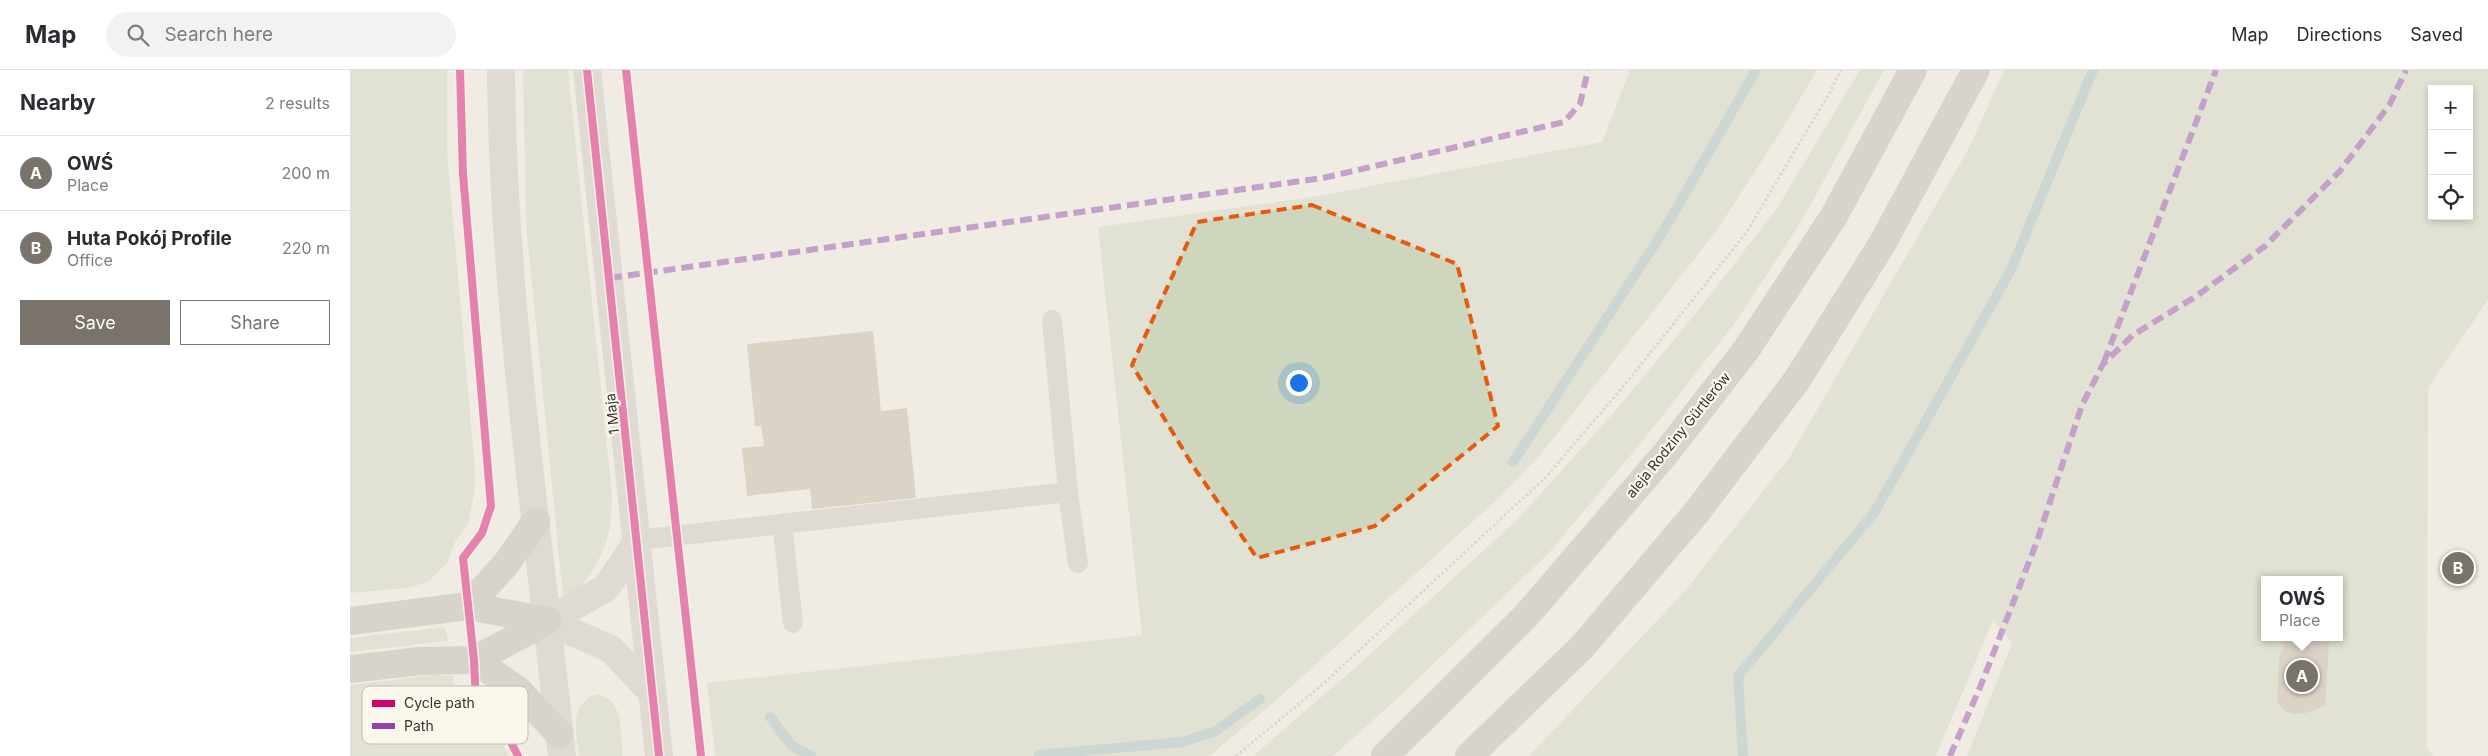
<!DOCTYPE html>
<meta charset="utf-8">
<style>
body{margin:0;font-family:Inter,sans-serif;background:#f2f2f3;color:#2b2b33}
.controls{position:absolute;right:15px;top:15px;display:grid;overflow:hidden;border-radius:0px;box-shadow:0 2px 8px #0003}
.controls button{width:45px;height:45px;display:grid;place-items:center;padding:0;border:0;border-bottom:1px solid #e1e1e2;background:#fff;color:#2b2b33;font:25px sans-serif}
.you{position:absolute;left:948px;top:312px;width:18px;height:18px;margin:-12px;border:4px solid #fff;border-radius:50%;background:#1a73e8;box-shadow:0 0 0 8px #1a73e833}
.badge{display:grid;place-items:center;width:32px;height:32px;border-radius:50%;background:#7a736b;color:#fff;font-size:16px;font-weight:700}
.pin{position:absolute;translate:-50% -50%;border:2px solid #fff;box-shadow:0 1px 5px #0006}
.popup{position:absolute;left:1911px;top:506px;width:82px;height:65px;box-sizing:border-box;display:grid;place-content:center;border-radius:0px;background:#fff;filter:drop-shadow(0 1px 4px #0005);font-size:16px;white-space:nowrap;color:#7c7c81}
.popup b{font-size:19px;color:#2b2b33}
.popup::after{content:'';position:absolute;left:50%;top:100%;margin-left:-10px;border:10px solid transparent;border-top-color:#fff}
.list{margin:0;padding:0;list-style:none}
h2{display:flex;justify-content:space-between;align-items:center;height:65px;margin:0;padding:0 20px;font-size:21px}
h2 small{font-size:16px;font-weight:400;color:#7c7c81}
.list li{display:grid;grid-template-columns:32px 1fr auto;gap:15px;align-items:center;box-sizing:border-box;height:75px;padding:0 20px;border-top:1px solid #e1e1e2}
.list b{display:block;font-size:19px;white-space:nowrap}
.list p{margin:0;font-size:16px;white-space:nowrap;color:#7c7c81}
.list em{font-size:16px;font-style:normal;color:#7c7c81}
.actions{display:flex;gap:10px;padding:15px 20px}
.actions a{flex:1;padding:11px 0;border:1px solid #7a736b;border-radius:0px;text-align:center;font-size:18px;color:#7a736b}
.actions .main{background:#7a736b;color:#fff}
.icon{flex:none;width:28px;height:28px;fill:none;stroke:currentColor;stroke-width:2;stroke-linecap:round;stroke-linejoin:round}
.map{position:relative;flex:none;width:2138px;height:686px;overflow:hidden}
header{display:flex;align-items:center;gap:30px;box-sizing:border-box;height:70px;padding:0 25px;background:#fff;border-bottom:1px solid #e1e1e2}
header strong{font-size:24px}
nav{display:flex;gap:28px;margin-inline-start:auto;font-size:18px}
.search{width:350px;height:45px;background:#f2f2f3;display:flex;align-items:center;gap:12px;box-sizing:border-box;padding:0 18px;border-radius:28px;color:#7c7c81;font-size:19px}
main{display:flex}
aside{flex:1;background:#fff}
.map>svg:first-child{display:block}
.green{fill:#ced6be;fill-rule:evenodd}
.lines{fill:none;stroke-linecap:round;stroke-linejoin:round}
.stream{stroke:#a0bcc2;stroke-width:10}
.building{fill:#c4b3a5}
.path{stroke:#c2bdb5;stroke-width:3;stroke-dasharray:2.5 2.5;stroke-linecap:butt}
.service{stroke:#c9c4bd;stroke-width:20}
.tertiary{stroke:#c9c4bd;stroke-width:28}
.secondary{stroke:#bab4ad;stroke-width:28}
.quiet{stroke:#8e44ad;stroke-width:6;stroke-dasharray:12 6;stroke-linecap:butt}
.cycleway-casing{stroke:#fbf7ed;stroke-width:11}
.cycleway{stroke:#d6006c;stroke-width:8}
.marked{fill:none;stroke:#e8590c;stroke-width:4;stroke-dasharray:10 6;stroke-linejoin:round}
.labels{text-anchor:middle;stroke-width:4.5;stroke-linejoin:round;paint-order:stroke}
.street-label{font-size:14px;fill:#3b322a;stroke:#fbf7ed}
.key{fill:#fbf7ed;stroke:#c1bcb2;stroke-width:1}
.key-label{font-size:14px;fill:#3b322a}
</style>
<header>
<strong>Map</strong>
<div class="search"><svg class="icon" aria-label="search" viewBox="0 0 24 24"><circle cx="10" cy="10" r="6"/><path d="M15 15l6 6"/></svg>Search here</div>
<nav><a>Map</a><a>Directions</a><a>Saved</a></nav>
</header>
<main>
<aside>
<h2>Nearby<small>2 results</small></h2>
<ul class="list">
<li><span class="badge">A</span><div><b>OWŚ</b><p>Place</p></div><em>200 m</em></li>
<li><span class="badge">B</span><div><b>Huta Pokój Profile</b><p>Office</p></div><em>220 m</em></li>
</ul>
<div class="actions"><a class="main">Save</a><a>Share</a></div>
</aside>
<div class="map">
<svg width="2138" height="686" viewBox="0 0 2138 686">
<rect width="100%" height="100%" fill="#f0ece4"/>
<path class="green" d="M0,0H97V81L125,399V419L118,454L105,472L98,492L78,512L57,518L0,523Z
M173,0H218L262,426C261,437 262,450 259,462C253,488 237,511 219,530L213,527L176,154Z
M1280,0H1467L1426,69L1367,160L1191,384L1151,426L930,627L859,686H365L357,613L792,565L748,157L963,127L1252,72Z
M1510,0H1534L1453,149L1385,253L1299,363L1199,483L1048,628L983,686H903L1006,597L1168,449L1266,340L1355,232L1429,135Z
M1654,0H2138V230L2078,318L2077,678L2083,686H1617L1662,573L1643,550L1586,686H1179L1334,522L1439,388L1619,78ZM2082,19H2119V146H2082ZM1914,510H1990V567H1914Z
M95,557L98,571L0,582V568Z
M82,605L103,606L107,637C130,648 149,662 159,686H0V615Z
M247,624C275,629 270,663 273,686H229C227,661 217,635 247,624Z"/>
<g class="lines">
<path class="stream" d="M1163,392L1314,160L1406,0
M420,647L441,675L461,686
M689,685L832,672L864,662L910,629
M1393,686L1388,606L1524,443L1661,200L1743,0"/>
</g>
<path class="building" d="M523,261L531,341L557,338L566,428L462,439L460,419L397,426L392,378L414,376L411,356H405L397,274Z
M1937,567H1970L1979,573L1975,636L1956,643L1943,644L1935,641L1927,633L1929,589Z"/>
<g class="lines">
<path class="path" d="M886,686L973,614L1196,407L1277,312L1396,163L1480,22L1491,0"/>
<path class="service" d="M702,250L718,422L728,493
M432,453L443,553
M288,470L718,422"/>
<path class="tertiary" d="M151,0C153,229 188,458 212,686
M237,0L309,686
M197,551L261,579L303,624
M197,551L256,518L288,470"/>
<path class="secondary" d="M118,536L156,494L186,451
M0,551L118,536L197,551
M124,590L168,620L209,664
M0,599L70,591L124,590L197,551
M1035,686L1176,546L1316,383L1396,280L1484,146L1563,0
M1119,686L1232,577L1346,443L1447,310L1532,174L1626,0"/>
<path class="quiet" d="M260,208L973,108L1214,52L1230,34L1238,0
M1754,292L1866,0
M1600,686L1631,615L1686,474L1732,335L1753,294L1783,265L1845,227L1915,176L1990,101L2040,34L2056,0"/>
<defs>
<path id="cycleway" d="M110,0L113,104L141,436L132,463L113,488L124,590L126,633L154,658L168,686
M237,0L309,686
M276,0L351,686"/>
</defs>
<use href="#cycleway" class="cycleway-casing"/>
<use href="#cycleway" class="cycleway"/>
</g>
<path d="M0 0H2138V686H0ZM962,135L1107,194L1148,356L1025,456L907,488L843,396L782,295L847,152Z" fill="#f0ece4" fill-opacity=".55" fill-rule="evenodd"/>
<path class="marked" d="M962,135L1107,194L1148,356L1025,456L907,488L843,396L782,295L847,152Z"/>
<g class="labels">
<g class="street-label">
<text transform="translate(262 344) rotate(-96)" y="5">1 Maja</text>
<text transform="translate(1328 365) rotate(-51)" y="5">aleja Rodziny Gürtlerów</text>
</g>
</g>
<rect x="12" y="616" width="166" height="58" rx="8" class="key"/>
<rect x="22" y="630" width="23" height="7" fill="#d6006c"/>
<rect x="22" y="653" width="23" height="6" fill="#8e44ad"/>
<g class="key-label">
<text x="54" y="638">Cycle path</text>
<text x="54" y="661">Path</text>
</g>
</svg>
<div class="controls">
<button>+</button>
<button>−</button>
<button><svg class="icon" aria-label="locate" viewBox="0 0 24 24"><circle cx="12" cy="12" r="6"/><path d="M12 2v4M12 18v4M2 12h4M18 12h4"/></svg></button>
</div>
<div class="you"></div>
<div class="pin badge" style="left:1952px;top:606px">A</div>
<div class="popup"><b>OWŚ</b>Place</div>
<div class="pin badge" style="left:2108px;top:498px">B</div>
</div>
</main>
